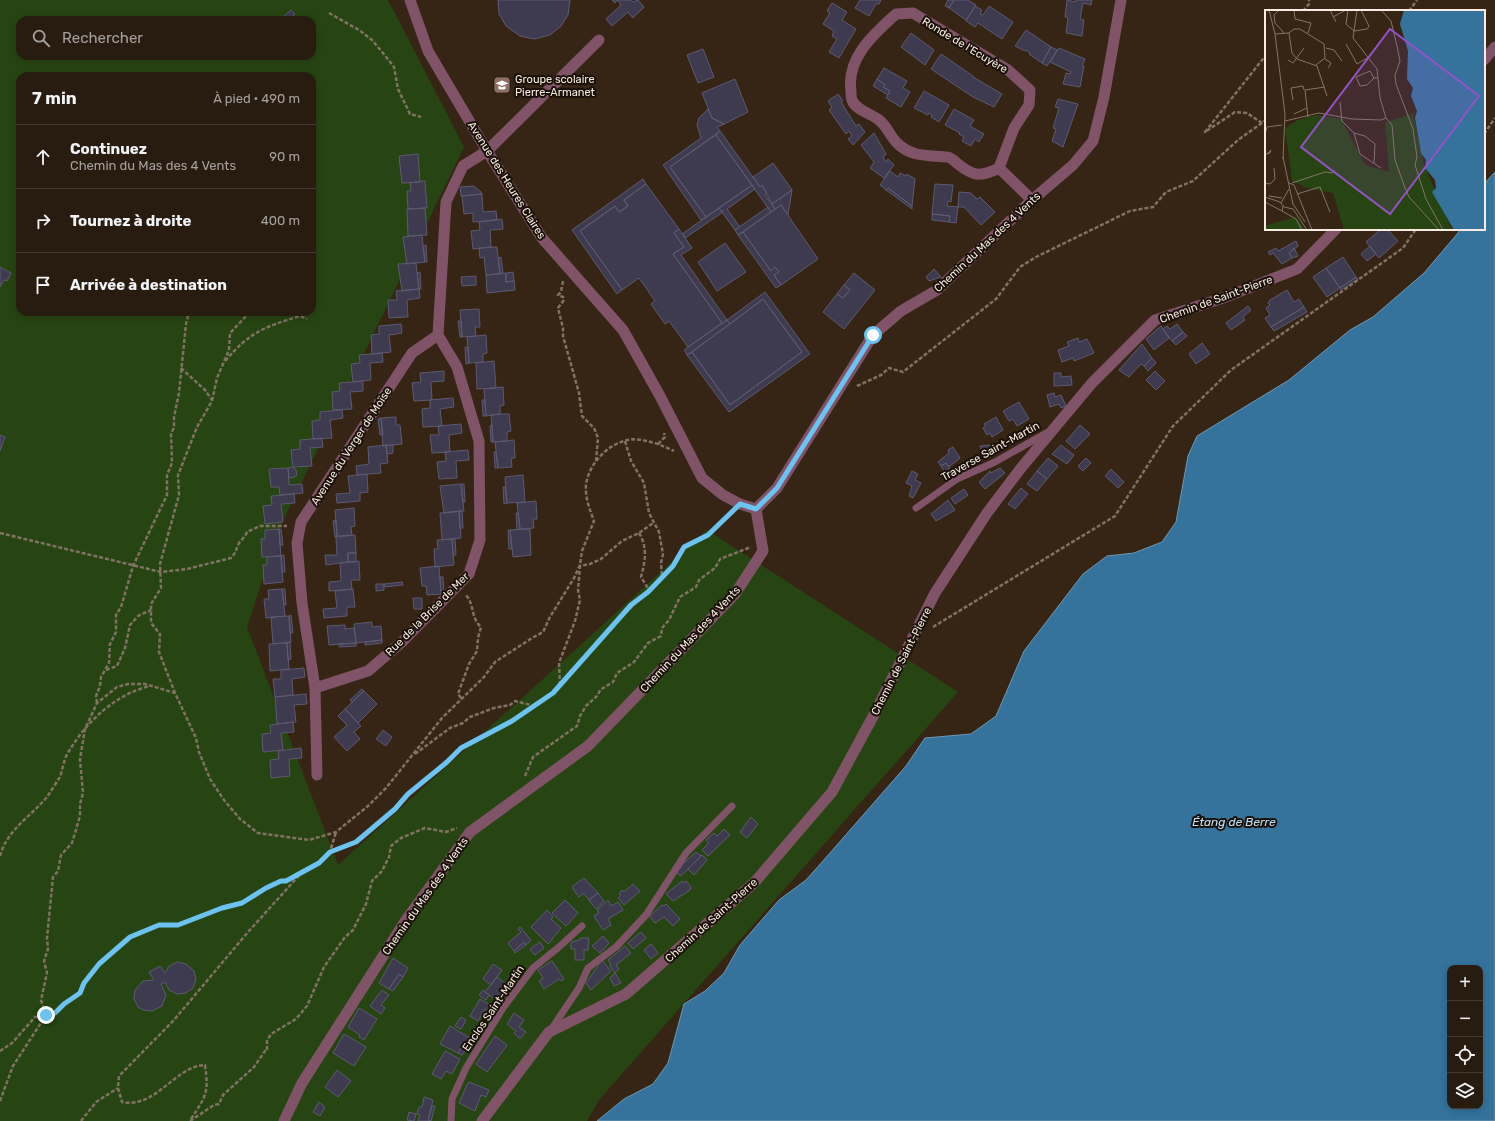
<!DOCTYPE html>
<html lang="fr">
<meta charset="utf-8">
<style>
body{margin:0;font-family:Rubik,sans-serif;background:#302519;color:#f1f3f6}
.controls{position:absolute;right:12px;bottom:12px;display:grid;overflow:hidden;border-radius:8px;box-shadow:0 2px 10px #0003}
.controls button{width:36px;height:36px;display:grid;place-items:center;padding:0;border:0;border-bottom:1px solid #443a30;background:#281c10;color:#f1f3f6;font:20px sans-serif}
.stop{position:absolute;width:12px;height:12px;margin:-9px;border:3px solid #6cc3f2;border-radius:50%;background:#fff}
.stop.end{background:#6cc3f2;border-color:#fff;box-shadow:0 1px 4px #0008}
.list{margin:0;padding:0;list-style:none}
h2{display:flex;justify-content:space-between;align-items:center;height:52px;margin:0;padding:0 16px;font-size:17px}
h2 small{font-size:13px;font-weight:400;color:#a5a19f}
.list li{display:grid;grid-template-columns:26px 1fr auto;gap:12px;align-items:center;box-sizing:border-box;height:64px;padding:0 16px;border-top:1px solid #443a30}
.list b{display:block;font-size:15px;white-space:nowrap}
.list p{margin:0;font-size:13px;white-space:nowrap;color:#a5a19f}
.list em{font-size:13px;font-style:normal;color:#a5a19f}
.icon{flex:none;width:22px;height:22px;fill:none;stroke:currentColor;stroke-width:2;stroke-linecap:round;stroke-linejoin:round}
.map{position:relative;flex:none;width:1495px;height:1121px;overflow:hidden}
.search{position:absolute;background:#281c10;box-shadow:0 2px 10px #0003;left:16px;top:16px;width:300px;height:44px;display:flex;align-items:center;gap:10px;box-sizing:border-box;padding:0 14px;border-radius:12px;color:#a5a19f;font-size:15px}
.panel{position:absolute;background:#281c10;box-shadow:0 2px 10px #0003;left:16px;top:72px;width:300px;height:244px;border-radius:12px}
.map>svg:first-child{display:block}
.green{fill:#274512;fill-rule:evenodd}
.water{fill:#35739d;stroke:#7098b2;fill-rule:evenodd}
.building{fill:#3e3b51;stroke:#5d5a71}
.lines{fill:none;stroke-linecap:round;stroke-linejoin:round}
.path{stroke:#817264;stroke-width:2.5;stroke-dasharray:4 2;stroke-linecap:butt}
.service{stroke:#815368;stroke-width:7}
.minor{stroke:#815368;stroke-width:11}
.route{stroke:#6cc3f2;stroke-width:5}
.labels{text-anchor:middle;stroke-width:4;stroke-linejoin:round;paint-order:stroke}
.street-label{font-size:11px;fill:#f9ede3;stroke:#181009}
.poi-label{font-size:11px;fill:#f9ede3;stroke:#181009;text-anchor:start}
.water-label{font-size:12px;font-style:italic;fill:#c1e2fb;stroke:#181009}
.inset-road{fill:none;stroke:#847567;stroke-width:1}
.view{fill:#9453c6;fill-opacity:0.15;stroke:#9453c6;stroke-width:2}
.inset-edge{fill:none;stroke:#f9ede3;stroke-width:2}
</style>
<div class="map">
<svg width="1495" height="1121" viewBox="0 0 1495 1121">
<rect width="100%" height="100%" fill="#362515"/>
<path class="green" d="M0,0H388L464,147L279,529L247,627L338,865L707,530L958,692L599,1100L587,1121H0ZM20,20H312V56H20ZM20,76H312V312H20Z"/>
<path class="water" d="M1495,172V1121H597L624,1099L653,1084L668,1063L684,1004L705,991L724,973L740,945L779,900L806,880L823,861L906,766L925,738L971,734L996,716L1024,651L1083,574L1107,556L1134,553L1162,542L1176,522L1188,456L1197,436L1289,380L1350,330L1373,317L1424,273L1458,233L1460,229H1484V184ZM1450,968H1480V1106H1450Z"/>
<path class="building" d="M498,0H570V1L568,15L561,26L550,35L534,39L520,36L506,26L499,14Z
M612,0H631L633,2L638,0L644,7L633,18L628,12L612,26L606,19L621,5L618,0L615,3Z
M860,0H881L879,4H876L869,16L855,8Z
M948,0H954L949,8L945,6Z
M954,0H968L976,5L966,20L949,8Z
M1067,0L1075,2L1076,0H1092L1091,5L1083,3L1080,19L1084,20L1082,36L1066,33L1068,18L1065,17Z
M832,3L847,12L842,20L856,29L839,58L829,52L837,39L832,36L834,31L823,24L830,13L827,11Z
M975,6L982,10L980,14L983,15L989,6L1013,22L1002,39L978,23L975,27L966,21Z
M291,10L295,14L289,20H284L282,18Z
M1026,30L1051,47L1042,63L1029,54L1030,53L1026,50L1025,51L1015,46Z
M911,33L934,50L925,65L901,47Z
M1051,47L1057,50L1047,66L1042,63Z
M1059,48L1085,59L1082,66H1084L1080,87L1063,84L1066,73L1070,74L1071,72L1050,62Z
M703,49L714,77L698,83L687,55Z
M941,54L973,76V77L1002,94L994,107L973,97L931,69Z
M884,68L907,81L903,88L910,92L901,107L886,98L890,91L883,87L885,85L877,79Z
M735,79L748,112L724,124L712,118L702,93Z
M877,79L885,85L883,87L890,91L888,95L873,86Z
M924,91L949,105L939,122L931,117L932,115L929,113L928,115L914,108Z
M838,94L843,101L841,102L856,126L859,124L865,132L853,145L848,139L852,136L849,131L846,134L829,110L832,107L828,101Z
M1058,99L1078,104L1063,147L1052,141L1056,129L1053,128L1059,108L1055,107Z
M708,109L712,118L724,124L717,127L720,131L670,167L706,217L701,220L663,165L701,138L697,125L699,118Z
M954,109L974,120L970,126L984,134L979,142L975,139L971,146L962,141L964,137L959,134L960,133L945,125Z
M720,131L760,187L762,185L767,193L765,195L775,209L771,212L716,135Z
M874,133L886,154L883,157L886,162L888,159L894,165L884,178L870,168L874,162L861,145Z
M716,135L752,185L706,217L670,167Z
M418,154L420,182L402,183L399,156Z
M773,163L792,190L772,204L762,185L760,187L753,177Z
M890,171L898,177L900,173L906,176L907,174L915,179L912,206L888,188L886,190L880,185Z
M643,179L646,184L624,200L628,206L619,212L615,206L580,231L622,290L617,294L572,230Z
M425,181L427,208L408,209L407,191H411L410,183Z
M646,184L679,229L674,233L684,247L673,254L722,323L688,347L669,321L665,324L651,304L655,301L639,278L622,290L580,231L615,206L619,212L628,206L624,200Z
M935,184L953,185L951,202L948,201L947,206L958,207L956,223L949,222L950,216L932,214Z
M752,185L755,189L727,209L740,227L735,230L719,208Z
M474,186L481,192L482,194L461,196L460,187Z
M888,188L912,206V209L886,190Z
M792,190L788,215L781,205L775,209L772,204Z
M959,192L971,193L977,199L980,197L995,212L981,225L964,207H958Z
M482,194L483,212L496,211L497,220L473,222V213L464,214L462,196Z
M781,205L818,259L781,285L774,275L779,272L775,267L771,271L743,232Z
M768,207L771,212L738,235L735,230Z
M425,208L427,235L408,236L407,209Z
M719,208L723,212L685,238L682,234Z
M932,214L950,216L949,222L932,220Z
M502,219L503,229L490,230L491,247L473,249L471,231L480,230L479,222Z
M679,229L692,248L681,255L727,320L722,323L673,254L684,247L674,233Z
M1381,229H1387L1398,241L1379,258L1366,242Z
M743,232L771,271L775,267L779,272L774,275L781,285L776,288L738,235Z
M422,235L425,262L407,264L403,237Z
M1296,241L1298,246L1289,253L1292,258L1282,264L1273,253L1270,255L1268,252L1276,248L1278,251Z
M725,243L746,272L717,291L698,262Z
M426,245L427,262H425L423,246Z
M1370,246L1376,254L1367,261L1361,254Z
M497,247L500,274L486,275L484,257L480,258L479,248Z
M1294,248L1298,256L1292,258L1289,253Z
M501,257L503,273L500,274L498,258Z
M1343,257L1356,277L1340,288L1326,268Z
M416,263L419,289L402,291L398,264Z
M0,267L11,273L7,281L4,280L0,287Z
M1326,268L1340,288L1327,297L1313,277Z
M934,269L941,277L929,281L926,277Z
M420,272L421,289H419L417,273Z
M513,272L514,281L506,282V273Z
M506,273V282L514,281L515,290L487,293L486,275Z
M854,273L875,290L844,329L823,312L837,294L843,298L850,290L844,285Z
M476,276V285L462,286L461,277Z
M1356,277L1358,279L1341,290L1340,288Z
M844,285L850,290L843,298L837,294Z
M419,289L420,298L407,300L408,317L389,318L388,300H397L396,291Z
M1287,290L1294,302L1299,299L1304,307L1271,327L1265,318L1270,315L1266,308L1270,305L1268,303L1270,300Z
M765,292L810,354L729,412L687,355L692,352L730,405L802,352L763,299L730,324L727,320Z
M763,299L802,352L730,405L692,352Z
M1248,306L1251,310L1243,317L1245,320L1231,330L1226,323Z
M1304,307L1307,312L1274,331L1271,327Z
M479,309L480,327H475L476,336L462,337L460,310Z
M727,320L730,324L687,355L684,350Z
M458,321H461L462,337H460Z
M401,324L402,333L389,335L391,352L372,354L371,335L379,334V326Z
M1177,324L1183,332L1172,341L1163,329L1167,326L1170,329Z
M1161,326L1169,338L1154,350L1146,339Z
M1183,332L1187,336L1176,345L1172,341Z
M486,335L487,353L483,354V362L469,363L467,337Z
M1078,338L1079,342L1087,339L1094,353L1074,361L1073,358L1062,362L1058,350L1069,346L1067,342Z
M1202,343L1210,354L1196,364L1189,354Z
M1142,344L1152,358L1144,366L1141,364L1129,377L1119,370Z
M465,347H468L469,363L466,364Z
M382,353L383,362L370,363L371,380L353,382L351,364L360,363L359,355Z
M1152,358L1156,363L1148,371L1144,366Z
M494,361L496,388L477,389L476,363Z
M444,371V381L431,382L432,400L414,401L412,383L421,382L420,373Z
M1155,371L1165,381L1156,390L1146,380Z
M1054,373H1061V377L1071,376L1072,385L1054,386Z
M363,381V391L350,392L352,409L333,410L332,392L340,391L339,383Z
M503,387L504,405L500,406V414L486,416L484,389Z
M1054,393L1055,397L1061,395L1066,406L1061,408L1059,404L1050,407L1047,395Z
M453,398L454,407L440,409L442,426L423,427L422,409L430,408V400Z
M482,400H485L486,416H483Z
M1019,402L1029,419L1017,426L1013,419L1009,421L1003,411Z
M342,410L343,418L330,420L332,438L313,439L312,421L320,420V412Z
M500,414H509L511,431L507,432V441L493,442L491,415Z
M396,417V425H400L402,444L383,446L381,418Z
M996,417L1003,430L992,437L990,433L987,435L983,428L986,426L984,424Z
M381,418L383,435H380L378,419Z
M461,424L462,433L449,435L450,452L432,453L430,435H439L438,426Z
M492,425L493,442H491L490,426Z
M1080,425L1090,434L1075,449L1066,441Z
M0,435L5,437L0,451Z
M322,438L323,447L310,448L312,466L293,467L291,450L300,449V440Z
M514,440L515,458H511L512,467L498,468L495,442Z
M386,445L388,463L380,464L381,473L357,475L356,466L369,464L368,447Z
M386,445H393V453L387,454Z
M992,445L993,449L982,451L980,446Z
M1061,445L1074,455L1067,464L1052,454Z
M953,447L960,458L949,467L946,463L941,466L938,462L949,453L948,450Z
M468,450L469,460L456,461L457,478L439,479L437,462L446,461L445,452Z
M494,452H496L498,468H495Z
M1048,458L1058,466L1047,479L1037,471Z
M1086,458L1091,463L1083,471L1078,466Z
M946,463L950,468L945,472L941,466Z
M293,467L296,470L297,475L295,477L289,478L288,468Z
M288,468L289,485L302,484L303,493L280,495L279,487H271L269,469Z
M1000,468L1005,473L985,489L979,482L990,471L991,473Z
M1111,469L1124,482L1118,488L1105,476Z
M912,471L918,474L915,480L921,483L913,498L909,496L912,486L906,483Z
M1037,471L1047,479L1037,491L1027,484Z
M367,474L368,492L360,493V501L337,503L336,494L350,493L348,476Z
M523,475L525,502L507,503L505,477Z
M461,484L464,511L444,513L440,486Z
M461,484H464L465,502H463Z
M503,487H505L507,503L504,504Z
M1021,488L1028,494L1015,509L1008,504Z
M964,489L968,495L955,504L951,498Z
M294,494L295,503L281,504L283,522L265,524L263,506L272,505L271,496Z
M948,500L955,510L936,521L931,514Z
M536,501L537,519H533L534,528L520,529L517,503Z
M354,508L355,526L351,527L352,535L337,536L335,510Z
M459,511L461,538L442,540L440,513Z
M459,511H462L463,528H460Z
M516,513H518L520,529L517,530Z
M336,520L337,536L335,537L333,521Z
M279,529L281,556L262,557L261,539H265V530Z
M279,529H281L283,545H280Z
M530,529L531,555L513,557L510,530Z
M508,530H510L512,549H509Z
M355,535L356,553H348V562L326,565L325,555H337L336,537Z
M455,538L456,555H453L452,539Z
M452,539L454,565L435,567L434,549H438L437,540Z
M348,553H356V562H348Z
M284,555L285,572H282L281,556Z
M281,556L283,582L264,584L263,565H267V557Z
M359,561L360,580H351L352,589L329,591V582L341,581L340,563Z
M439,566L441,594L427,595L426,586H422L420,568Z
M440,577H443L444,593L441,594Z
M402,582L403,585L384,587V584Z
M376,584H384V590L376,591Z
M282,589H285L286,605H284Z
M282,589L285,616L266,618L264,599H269L268,590Z
M353,589L355,607H347V616L324,618L323,609L337,608L335,591Z
M413,598H422V609H414Z
M291,615L293,633H290L289,616Z
M289,616L291,642L273,644L271,617Z
M372,622V627L381,626L382,640L356,643L354,624Z
M345,625V629L354,628L356,643L329,645L327,626Z
M382,640V643L365,645V642Z
M290,642L291,659L288,660L287,643Z
M287,643L289,669L270,671L269,644Z
M356,643V646L339,647V644Z
M304,668L305,677L292,679L293,695L275,697L273,679H281V670Z
M362,689L364,691L352,702L350,700Z
M364,691L377,704L358,723L345,709Z
M306,694L307,704L294,705L296,722L277,724L275,697Z
M345,709L361,726L354,732L360,739L347,751L334,737L347,725L338,716Z
M293,722L294,732L281,733L283,750L263,752L262,734L271,733L270,725Z
M383,730L392,737L386,746L376,739Z
M301,748L302,758L289,759L290,776L271,778L270,760L279,759L278,751Z
M751,817L758,824L747,838L740,832Z
M724,829L730,835L708,856L702,850L709,843L706,840L714,833L717,836Z
M696,852L701,856L681,876L675,871Z
M702,855L707,860L694,875L688,869Z
M584,878L598,893L589,900L584,893L579,897L573,889V886Z
M682,881L683,883L686,881L691,887L690,890L673,901L666,894Z
M633,884L640,891L624,905L618,898L621,895L619,894L622,890L624,892Z
M598,893L604,901L596,909L589,900Z
M565,900L578,913L566,926L552,913Z
M608,900L611,906L618,902L623,910L608,919L611,925L603,930L594,916L599,913L597,910Z
M666,904L680,919L673,926L664,917L655,923L650,916L662,905L664,906Z
M547,910L553,917L551,919L561,928L548,944L531,927Z
M520,927L531,940L526,945L524,942L514,951L508,943L521,932L518,929Z
M641,932L646,938L633,949L628,943Z
M603,936L609,943L600,953L592,946Z
M580,938H589L588,950H584V960H575V949H571V942L580,940Z
M524,942L526,945L515,953L514,951Z
M540,942L544,948L535,955L530,949Z
M651,944L658,953L651,959L644,950Z
M625,946L631,953L616,965L619,969L615,973L610,966L611,965L608,960Z
M393,958L408,968L403,977L399,974L389,989L379,983Z
M602,960L611,971L591,990L586,983Z
M552,961L564,979L561,981L559,979L544,989L539,981L543,978L538,970Z
M177,962L186,964L194,971L196,979L193,988L186,993L177,994L169,990L165,982L161,984L166,995L162,1006L152,1011L143,1010L138,1007L134,999L135,990L143,981L154,980L149,972L160,966L165,973L169,966Z
M493,964L502,970L491,985L483,979Z
M615,973L621,983L614,986L610,978Z
M399,974L403,977L393,991L389,989Z
M497,977L506,984L496,1000L485,992Z
M382,990L389,995L381,1005L385,1008L381,1014L370,1006Z
M483,990L489,995L486,1000L479,995Z
M480,999L492,1006L489,1011L485,1009L478,1021L470,1016Z
M359,1008L377,1019L364,1040L359,1037L360,1035L348,1027Z
M514,1013L524,1020L519,1027L526,1032L520,1039L514,1033L516,1031L507,1024Z
M461,1017L466,1020L461,1029L455,1026Z
M450,1026L470,1038L466,1045L464,1044L458,1053L440,1044Z
M344,1034L366,1047L354,1066L333,1053Z
M495,1036L507,1045L487,1072L476,1064Z
M464,1044L468,1046L462,1055L458,1053Z
M445,1051L460,1059L452,1074L446,1071L441,1079L432,1074Z
M337,1070L351,1081L338,1097L325,1087Z
M469,1082L489,1090L486,1097L481,1095L475,1111L459,1103L467,1085Z
M424,1097L433,1100L428,1120L431,1121H418L420,1115L417,1114L419,1107H422Z
M319,1102L325,1107L320,1116L313,1112Z
M432,1106H435L431,1121L428,1120Z
M409,1112L416,1114L414,1121L407,1120Z"/>
<g class="lines">
<path class="path" d="M1303,11L1309,4V0
M1409,11L1417,0
M329,13L359,30L372,40L383,53L394,67L398,89L410,114L421,117
M1262,123L1247,113L1235,112L1205,132L1266,55
M1484,134L1495,118
M563,281L561,292L558,295L563,297L564,300L558,308L563,328V336L579,393L582,416L594,428L598,438L596,461
M250,312L230,333L229,350L217,378L212,401L197,427L178,475L179,495L160,564L161,588L151,604V623L160,634L159,652L175,693L196,738L199,752L210,779L224,800L240,819L258,833L309,840L336,832L368,806L386,788L442,718L484,677L495,662L532,638L543,632L550,617L574,578L580,565L582,551L594,521C590,510 585,498 586,485C589,460 616,435 642,440C653,442 664,446 674,451
M225,361C250,332 264,327 300,316L307,319
M181,368L205,390L212,400
M857,386L881,375L889,368L903,372L996,299L1020,267L1036,257L1130,211L1153,207L1166,192L1193,181L1238,140L1266,120
M625,441L631,461L644,483L649,513L659,532L663,554L661,563L662,577
M658,444L665,437L664,433
M0,533L161,572L187,569L231,558C236,553 236,549 239,543C242,539 245,537 247,532L260,526H287
M639,533C648,548 645,562 641,577L649,590
M933,627L1115,516L1173,426L1231,370L1403,248L1416,229
M106,670L117,666L125,648L130,625L138,616L151,610
M560,685L559,663L575,621L580,600L578,590L580,566L590,564L601,559L622,541L639,533L653,523
M461,698L458,694L469,664L477,651L478,638L481,627C470,617 475,604 465,594
M97,703L96,696L100,686L101,677L109,663L110,644L116,632V615L121,607L133,566L167,495V475L172,463L171,433L174,428V417L179,393L186,324L189,312
M415,754L450,728L463,723L470,717L494,708L510,705L515,701L535,706
M525,776L533,757L577,726L580,716L586,706L598,695L600,690L613,682L617,673L634,662L648,643L661,636L662,628L669,620L680,597L696,587L699,580L715,568L720,559L751,547
M330,852L356,842L395,809L408,794L447,762L461,748L512,721L553,693L605,633L673,566L684,547L707,535L732,512
M0,856C7,830 30,817 47,797C51,791 56,783 60,777C63,768 64,758 69,751C87,721 116,694 150,686
M304,870L319,863L330,852L336,832
M46,1015L41,1000L47,973L44,961L48,949L47,938L53,877L58,871L61,855L72,843L80,816V804L83,793L80,759L85,729L97,703L117,687L128,684H145L175,693
M0,1051L12,1043L35,1017L55,1013L64,1004L80,993L84,983L99,964L130,937L159,925H177L223,908L242,903L266,888L281,881H286L300,873
M0,1101L13,1066L46,1015
M191,1119C206,1096 209,1093 205,1065C175,1066 156,1109 122,1102L118,1088L119,1076L174,1020L248,932L304,870
M81,1121L96,1102L118,1088
M190,1121L214,1105L219,1104L223,1095L254,1067L265,1051H267V1041L271,1034L296,1019L307,1006L324,967L345,937L353,930L366,904L372,881L382,871L389,857L391,846L401,838L425,828L446,832L457,828"/>
<path class="service" d="M916,508L957,479L995,462L1048,432
M550,1031L579,988L588,968L616,947L646,915L686,853L732,806
M451,1121L452,1099L466,1068L503,1008L533,968L559,947L582,926"/>
<path class="minor" d="M410,0L428,51L487,151L542,238L623,330L660,396L702,478L723,495L740,504L756,509
M1484,60L1495,47
M999,168C981,177 974,177 958,164C955,162 952,158 948,157C929,155 912,158 897,143C890,136 887,126 879,120C871,113 856,111 852,100C851,98 851,94 851,91C846,58 874,34 896,14L913,13L1008,70L1030,90L1029,105L1014,128L999,168L1032,200
M756,509L777,488L873,335L901,311L937,290L1032,200L1073,165L1093,141L1104,97L1121,0
M315,688L368,671L403,641L469,574L480,540L479,441L457,367L438,335
M317,775L315,688L302,603L297,543L301,522L412,353L438,335L446,202L463,166L487,151L599,40
M284,1121L302,1083L406,920L470,832L588,746L735,594L763,551L756,509
M482,1121L549,1032L626,994L754,883L832,792L876,711L935,593L987,513L1021,468L1092,383L1155,320L1226,297L1297,269L1336,229"/>
</g>
<g class="lines">
<path class="route" d="M46,1015L55,1013L64,1004L80,993L84,983L99,964L130,937L159,925H178L222,908L242,903L266,888L281,881H286L319,863L330,852L356,842L395,809L408,794L447,762L461,748L512,721L553,693L631,605L648,592L673,566L684,547L708,535L740,504L756,509L777,488L873,335"/>
</g>
<defs>
<symbol id="school-square" viewBox="-11 -11 22 22"><rect x="-9" y="-9" width="18" height="18" rx="4" fill="#8d6e63" stroke="#181009"/><path d="M0-5L7-2L0 1L-7-2ZM-4 1L0 2.5L4 1V4Q0 6-4 4Z" fill="#fff"/></symbol>
</defs>
<g fill-rule="evenodd">
<use href="#school-square" x="492" y="75" width="20" height="20"/>
</g>
<g class="labels">
<g class="street-label">
<text transform="translate(965 45) rotate(31)" y="4">Ronde de l'Ecuyère</text>
<text transform="translate(507 180) rotate(58)" y="4">Avenue des Heures Claires</text>
<text transform="translate(987 242) rotate(-43)" y="4">Chemin du Mas des 4 Vents</text>
<text transform="translate(1216 299) rotate(-20)" y="4">Chemin de Saint-Pierre</text>
<text transform="translate(351 446) rotate(-57)" y="4">Avenue du Verger de Moïse</text>
<text transform="translate(990 451) rotate(-29)" y="4">Traverse Saint-Martin</text>
<text transform="translate(427 614) rotate(-45)" y="4">Rue de la Brise de Mer</text>
<text transform="translate(690 639) rotate(-47)" y="4">Chemin du Mas des 4 Vents</text>
<text transform="translate(901 661) rotate(-63)" y="4">Chemin de Saint-Pierre</text>
<text transform="translate(425 896) rotate(-55)" y="4">Chemin du Mas des 4 Vents</text>
<text transform="translate(711 920) rotate(-42)" y="4">Chemin de Saint-Pierre</text>
<text transform="translate(493 1008) rotate(-56)" y="4">Enclos Saint-Martin</text>
</g>
<g class="poi-label">
<text x="515" y="83">Groupe scolaire<tspan x="515" dy="13">Pierre-Armanet</tspan></text>
</g>
<g class="water-label">
<text x="1234" y="826">Étang de Berre</text>
</g>
</g>
<g transform="translate(1265 10)">
<rect width="220" height="220" fill="#362515"/>
<path d="M148,103L159,155L187,220H79L68,183L42,178L27,171L20,118L33,110L52,105L76,109L100,155L124,162L120,113ZM31,207L40,220H0V216L6,214Z" fill="#274512"/>
<path d="M139,0H220V220H189L167,182L171,178L170,170L160,158L161,150L156,143L150,108L152,101L146,86L148,78L142,69L143,41L135,14Z" fill="#35739d"/>
<path class="inset-road" d="M4,0L10,24L20,104L18,149M14,0L9,5L10,13L19,23M29,0L30,9L46,13L43,23M65,0L71,12M83,0L81,14L89,21M92,0L88,28L112,59L115,88L121,108L127,115L130,150L140,178L144,187L174,220M116,0L126,11L132,36L135,51L130,65L131,74L148,119L152,147L150,155L161,189L178,220M68,7L81,0M89,21L102,19L104,16L96,0M24,23L27,43L32,49L52,56L62,86M24,23L29,19H35L59,34L60,48L51,55M10,24L24,23M81,34L92,54L102,48M61,38L69,40L77,51M60,49L66,53L63,58M23,50L28,53L39,38M109,68L102,75L95,76L91,67L105,61L109,68H113M28,90L26,78L38,76L39,80M75,92L77,111L89,123L95,144L116,158M29,104L42,98M43,107L40,80L60,77M20,111L54,103L87,109L116,110L121,108M89,123L100,126L110,134L109,153M0,125L2,117L17,115M0,144H2L5,143L6,140L2,144M18,147L28,194M0,173L5,174L10,169L9,158M24,173L29,175L47,220M27,173L60,162L68,163M32,184L55,177L65,202M4,186L17,188M0,187L15,192L19,197L28,199L42,220M0,192L17,201M16,193L24,179M28,194L40,212M18,196L17,201L31,209L37,220"/>
<path class="view" d="M125,19L214,86L125,204L36,137Z"/>
<rect width="220" height="220" class="inset-edge"/>
</g>
</svg>
<div class="controls">
<button>+</button>
<button>−</button>
<button><svg class="icon" aria-label="locate" viewBox="0 0 24 24"><circle cx="12" cy="12" r="6"/><path d="M12 2v4M12 18v4M2 12h4M18 12h4"/></svg></button>
<button><svg class="icon" aria-label="layers" viewBox="0 0 24 24"><path d="M12 4l9 5-9 5-9-5zM3 14l9 5 9-5"/></svg></button>
</div>
<div class="stop" style="left:873px;top:335px"></div>
<div class="stop end" style="left:46px;top:1015px"></div>
<div class="search"><svg class="icon" aria-label="search" viewBox="0 0 24 24"><circle cx="10" cy="10" r="6"/><path d="M15 15l6 6"/></svg>Rechercher</div>
<section class="panel">
<h2>7 min<small>À pied · 490 m</small></h2>
<ul class="list">
<li><svg class="icon" aria-label="ahead" viewBox="0 0 24 24"><path d="M12 20V5M6 11l6-6 6 6"/></svg><div><b>Continuez</b><p>Chemin du Mas des 4 Vents</p></div><em>90 m</em></li>
<li><svg class="icon" aria-label="right" viewBox="0 0 24 24"><path d="M7 20v-9h11M14 6l5 5-5 5"/></svg><div><b>Tournez à droite</b></div><em>400 m</em></li>
<li><svg class="icon" aria-label="arrive" viewBox="0 0 24 24"><path d="M6 21V4h12l-3 4 3 4H6"/></svg><div><b>Arrivée à destination</b></div></li>
</ul>
</section>
</div>
